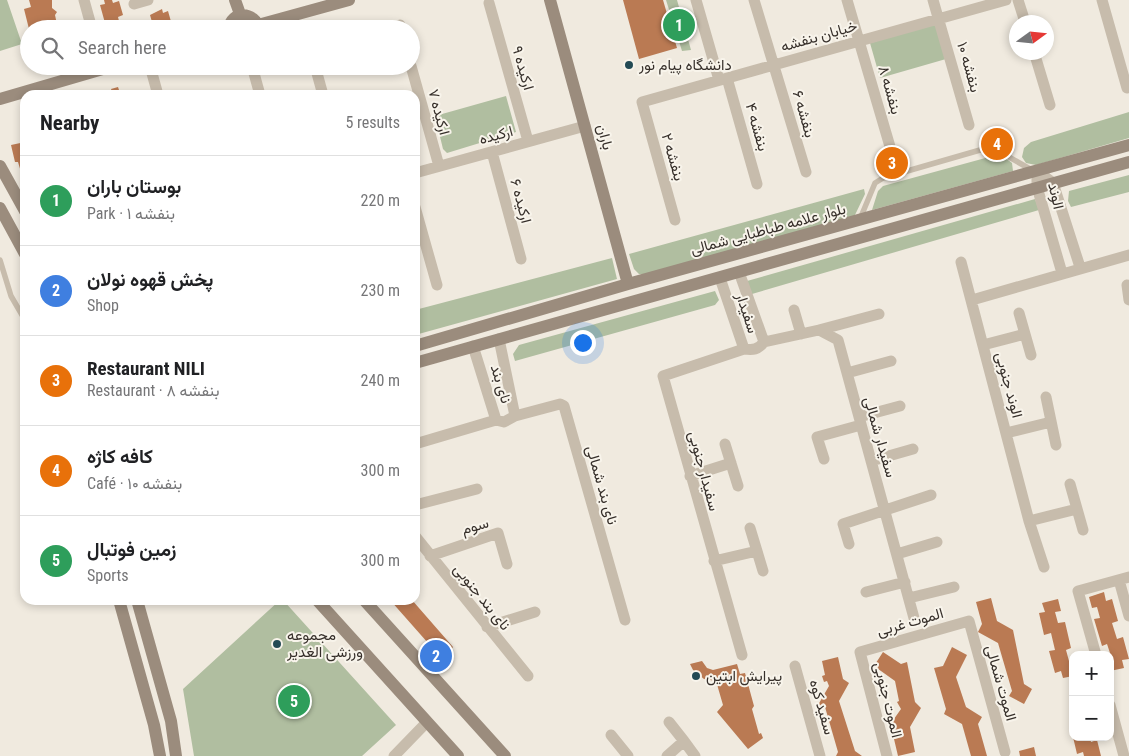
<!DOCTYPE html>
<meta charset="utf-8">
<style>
body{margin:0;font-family:"Roboto Condensed",Vazirmatn,sans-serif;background:#f6f6f6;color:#202124}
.controls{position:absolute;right:15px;bottom:15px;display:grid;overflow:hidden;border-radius:10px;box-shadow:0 2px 8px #0003}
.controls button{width:45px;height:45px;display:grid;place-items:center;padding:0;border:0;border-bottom:1px solid #e0e0e0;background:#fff;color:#202124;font:25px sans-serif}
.compass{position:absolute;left:1009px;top:15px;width:45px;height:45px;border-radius:50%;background:#fff;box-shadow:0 2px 8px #0003;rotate:75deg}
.you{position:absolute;left:582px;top:342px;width:18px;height:18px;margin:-12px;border:4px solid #fff;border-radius:50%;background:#1a73e8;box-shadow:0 0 0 8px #1a73e833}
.badge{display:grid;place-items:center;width:32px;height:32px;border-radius:50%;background:#234a54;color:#fff;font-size:16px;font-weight:700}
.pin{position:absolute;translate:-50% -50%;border:2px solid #fff;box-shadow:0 1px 5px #0006}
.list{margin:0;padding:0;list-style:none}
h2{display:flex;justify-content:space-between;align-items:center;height:65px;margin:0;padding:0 20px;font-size:21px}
h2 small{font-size:16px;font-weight:400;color:#757577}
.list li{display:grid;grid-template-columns:32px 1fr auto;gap:15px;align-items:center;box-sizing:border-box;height:90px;padding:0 20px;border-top:1px solid #e0e0e0}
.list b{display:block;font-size:19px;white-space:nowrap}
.list p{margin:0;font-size:16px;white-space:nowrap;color:#757577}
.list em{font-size:16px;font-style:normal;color:#757577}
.icon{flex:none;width:28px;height:28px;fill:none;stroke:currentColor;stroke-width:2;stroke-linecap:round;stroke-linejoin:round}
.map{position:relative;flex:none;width:1129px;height:756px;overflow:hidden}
.search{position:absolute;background:#fff;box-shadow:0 2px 8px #0003;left:20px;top:20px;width:400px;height:55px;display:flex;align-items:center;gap:12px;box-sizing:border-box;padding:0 18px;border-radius:28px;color:#757577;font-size:19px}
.panel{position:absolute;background:#fff;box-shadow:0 2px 8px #0003;left:20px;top:90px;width:400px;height:515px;border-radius:15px}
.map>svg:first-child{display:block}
.green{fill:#b0bea0}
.building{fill:#ba7a53}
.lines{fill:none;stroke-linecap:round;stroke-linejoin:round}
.lane{stroke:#c7bcac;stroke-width:5.5}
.street{stroke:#c7bcac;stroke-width:11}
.secondary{stroke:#9b8c7d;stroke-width:12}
.poi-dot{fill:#234a54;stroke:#f8f4eb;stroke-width:2}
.labels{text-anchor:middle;stroke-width:4;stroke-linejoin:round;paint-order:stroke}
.street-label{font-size:15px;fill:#362f2a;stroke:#f8f4eb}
.poi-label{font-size:15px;fill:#362f2a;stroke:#f8f4eb;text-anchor:start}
</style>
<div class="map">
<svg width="1129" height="756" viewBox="0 0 1129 756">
<rect width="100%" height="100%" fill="#f0eadf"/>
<path class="green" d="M0,0H7L22,44L0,51Z
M666,0H677L691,50L682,51Z
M936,24L946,59L880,78L870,43Z
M506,96L516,132L447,153L443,149L435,116Z
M1129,112V138L1036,165L1026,163L1022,157L1024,148L1031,142Z
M1000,154L1012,163L1013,171L872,210L878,191L883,186Z
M1129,175V192L1071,207L1068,201L1069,191Z
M864,189L865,194L854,217L647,275L639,274L634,269L629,254Z
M1035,199L1039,210L752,294L747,281Z
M612,258L617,279L415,335V310Z
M715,291L719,300L715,305L515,361L513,354L519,345Z
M280,600H283L396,725L362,756H194L183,689Z"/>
<path class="building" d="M29,0H52V8L57,12L55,15L58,29H29L24,9L31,7Z
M104,0H112L113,3L119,1L123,15L118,17L120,25L125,23L127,29H104L111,26L110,21L105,23L100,5L105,4Z
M623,0H663L677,48L639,59Z
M162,9L163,13L168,11L172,25L168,29H154L150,15Z
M118,87L120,93L129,90L130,95H113L111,89Z
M25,142V171L21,172L18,162H15L11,145Z
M1104,592L1106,601L1112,599L1118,621L1112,623L1117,639L1123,637L1129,659L1122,660L1124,668L1110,671L1111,656L1107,644L1102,646L1094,619L1100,618L1097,607L1092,608L1089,597Z
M991,598L997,621L1013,630L1024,684L1032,689L1024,704L1009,696L1012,691L998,643L978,632L982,624L976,602Z
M1058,599L1061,611L1055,612L1058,623L1065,622L1071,648L1066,650L1069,661L1073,660V676L1063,678L1061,671L1055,673L1049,651L1055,650L1051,633L1044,635L1039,613L1045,612L1042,603Z
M390,600H412L453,647L443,660Z
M952,647L967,655L956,677L966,707L982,717L978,724L987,756H971L962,724L944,714L946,709L934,668L943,666Z
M883,652L901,664L907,662L915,702L921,708L910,727L915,752L898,756L894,739L897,738L895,730L889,726L901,709L897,702L899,701L895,681L874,666Z
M838,657L843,679L849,683L839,701L855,751L862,756H836L838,752L825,707L818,705L829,686L827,681L824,682L822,676L825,675L822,661Z
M702,661L707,668L713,670L737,664L740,674L745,673L754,706L752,709L759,734L761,733L763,738L748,749L717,712L723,705L716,681L704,679L693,670L690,664Z
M1073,737H1090L1091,742L1097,740L1101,756H1084L1083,752L1077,754Z
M1034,747L1036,756H1020L1019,751Z"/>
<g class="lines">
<path class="lane" d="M860,219L875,183L883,178L987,148L995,149L1030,169
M0,260L11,296L25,320"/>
<path class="street" d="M84,0L92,29
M696,0L719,80
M754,0L806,172
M847,0L891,150
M933,0L969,125
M1018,0L1025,22
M1102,0L1127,88
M489,3L528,141
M134,4L148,0
M400,25L401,29
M1034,52L1050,105
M150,66L158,95
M252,66L260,95
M315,66L323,95
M411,66L439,166
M727,78L757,184
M492,152L521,259
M1037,171L1053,183L1080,267
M415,173L585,126
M1037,179V187L1062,273
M415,207L437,285
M675,220L642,102L1006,0
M961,262L1029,521L1044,567
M720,278L744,349C753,350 758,350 764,342L739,272
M1127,285L1129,300
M972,300L1129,255
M794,310L801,334
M1019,313L1031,355
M819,330L879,314
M764,342L819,330L838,340L914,618
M983,345L1025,334
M473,346L496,420L504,422L515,416L499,339
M847,373L891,361
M1046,397L1056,445
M515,416L560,404L564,406L625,620
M859,417L900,406
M1006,433L1051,422
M415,444L496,420
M725,444L738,486
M824,459L817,437L861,425
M871,461L913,449
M690,476L731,463
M1070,484L1083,530
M415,505L477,489
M1029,521L1077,509
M750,528L763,571
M415,536L528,676
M849,544L843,524L931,495
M897,554L937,542
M430,556L498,533L507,564
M714,561L757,551
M1119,580L1129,616
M866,592L905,582
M909,598L954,587
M487,627L535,612
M742,655L663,376L744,349
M1096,655L1078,591L1129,577
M795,666L820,756
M1110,705L1124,756
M669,722L684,741
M611,735L628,756
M394,756L427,722
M667,756L684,741L695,756
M887,756L860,652L969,621L1005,752"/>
<path class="secondary" d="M235,0L240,14
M550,0L628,284
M258,25L349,0
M229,29C231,10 255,11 259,29
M0,99L113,66
M0,166L25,211
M0,208L25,254
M415,346L628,284L1129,145
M415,363L1129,162
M119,600L154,725L160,756
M137,600L171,721L176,756
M317,600L458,756
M364,600L505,756"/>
</g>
<g class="poi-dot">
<circle cx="629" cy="65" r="5"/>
<circle cx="277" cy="644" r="5"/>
<circle cx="696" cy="676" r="5"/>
</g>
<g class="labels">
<g class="street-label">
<text transform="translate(819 36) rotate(-16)" y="5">خیابان بنفشه</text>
<text transform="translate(969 67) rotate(74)" y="5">بنفشه ۱۰</text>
<text transform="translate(523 68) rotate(74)" y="5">ارکیده ۹</text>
<text transform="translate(890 90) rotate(74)" y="5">بنفشه ۸</text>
<text transform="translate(439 112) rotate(75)" y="5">ارکیده ۷</text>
<text transform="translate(804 114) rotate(74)" y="5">بنفشه ۶</text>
<text transform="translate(757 127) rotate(74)" y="5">بنفشه ۴</text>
<text transform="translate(496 135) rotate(-15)" y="5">ارکیده</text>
<text transform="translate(605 137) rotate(75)" y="5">باران</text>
<text transform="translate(673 157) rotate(74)" y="5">بنفشه ۲</text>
<text transform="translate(1056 196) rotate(77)" y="5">الوند</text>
<text transform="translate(521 201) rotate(75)" y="5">ارکیده ۶</text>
<text transform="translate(768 229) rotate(-15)" y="5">بلوار علامه طباطبایی شمالی</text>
<text transform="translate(747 313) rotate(72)" y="5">سفیدار</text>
<text transform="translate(501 384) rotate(73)" y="5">نای بند</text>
<text transform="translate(1009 385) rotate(75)" y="5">الوند جنوبی</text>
<text transform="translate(880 437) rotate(74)" y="5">سفیدار شمالی</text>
<text transform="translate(704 471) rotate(75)" y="5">سفیدار جنوبی</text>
<text transform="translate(602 485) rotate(74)" y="5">نای بند شمالی</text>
<text transform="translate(475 526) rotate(-16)" y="5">سوم</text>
<text transform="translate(482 597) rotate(51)" y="5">نای بند جنوبی</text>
<text transform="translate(910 622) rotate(-16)" y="5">الموت غربی</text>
<text transform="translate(1001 683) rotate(74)" y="5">الموت شمالی</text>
<text transform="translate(888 700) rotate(76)" y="5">الموت جنوبی</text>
<text transform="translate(822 707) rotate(74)" y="5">سفید کوه</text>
</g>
<g class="poi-label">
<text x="639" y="70">دانشگاه پیام نور</text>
<text x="287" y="640">مجموعه<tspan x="287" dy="17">ورزشی الغدیر</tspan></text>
<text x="706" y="681">پیرایش ابتین</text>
</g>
</g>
</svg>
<div class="controls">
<button>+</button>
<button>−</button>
</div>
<svg class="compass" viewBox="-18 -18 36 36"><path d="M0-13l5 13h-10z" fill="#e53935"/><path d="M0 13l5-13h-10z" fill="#757577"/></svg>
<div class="you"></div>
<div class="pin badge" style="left:679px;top:25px;background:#2e9e5b">1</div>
<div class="pin badge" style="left:436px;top:656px;background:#3f7fe0">2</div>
<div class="pin badge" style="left:892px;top:163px;background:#e8710a">3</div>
<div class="pin badge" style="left:997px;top:144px;background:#e8710a">4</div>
<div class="pin badge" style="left:294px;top:701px;background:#2e9e5b">5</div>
<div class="search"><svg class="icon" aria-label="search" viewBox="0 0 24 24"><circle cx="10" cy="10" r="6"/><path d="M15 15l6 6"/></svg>Search here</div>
<section class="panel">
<h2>Nearby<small>5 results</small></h2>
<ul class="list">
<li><span class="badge" style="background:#2e9e5b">1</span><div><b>بوستان باران</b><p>Park · بنفشه ۱</p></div><em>220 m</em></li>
<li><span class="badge" style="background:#3f7fe0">2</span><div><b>پخش قهوه نولان</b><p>Shop</p></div><em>230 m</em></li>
<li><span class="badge" style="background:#e8710a">3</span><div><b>Restaurant NILI</b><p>Restaurant · بنفشه ۸</p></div><em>240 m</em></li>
<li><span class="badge" style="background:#e8710a">4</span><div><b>کافه کاژه</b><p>Café · بنفشه ۱۰</p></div><em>300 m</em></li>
<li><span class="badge" style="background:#2e9e5b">5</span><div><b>زمین فوتبال</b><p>Sports</p></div><em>300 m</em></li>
</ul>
</section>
</div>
